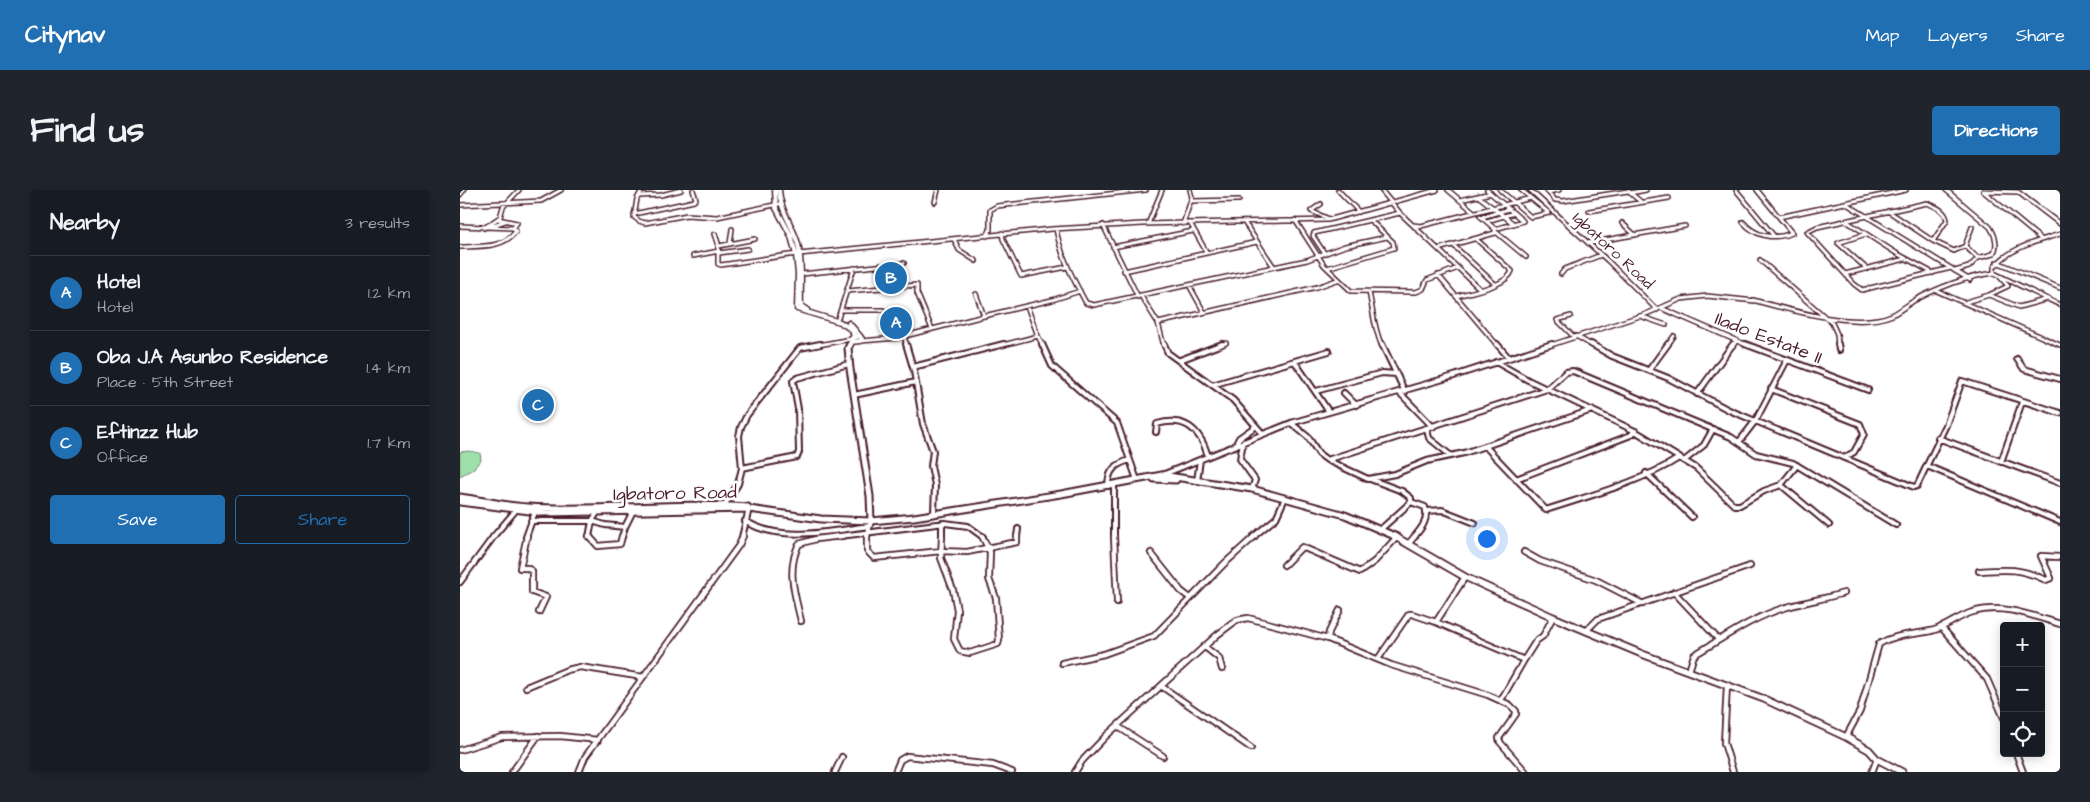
<!DOCTYPE html>
<meta charset="utf-8">
<style>
body{margin:0;font-family:"Architects Daughter",sans-serif;background:#20242c;color:#f1f3f6}
.controls{position:absolute;right:15px;bottom:15px;display:grid;overflow:hidden;border-radius:5px;box-shadow:0 2px 12px #0003}
.controls button{width:45px;height:45px;display:grid;place-items:center;padding:0;border:0;border-bottom:1px solid #363941;background:#171b24;color:#f1f3f6;font:25px sans-serif}
.you{position:absolute;left:1026px;top:348px;width:18px;height:18px;margin:-12px;border:4px solid #fff;border-radius:50%;background:#1a73e8;box-shadow:0 0 0 8px #1a73e833}
.badge{display:grid;place-items:center;width:32px;height:32px;border-radius:50%;background:#1f6fb2;color:#fff;font-size:16px;font-weight:700}
.pin{position:absolute;translate:-50% -50%;border:2px solid #fff;box-shadow:0 1px 5px #0006}
.list{margin:0;padding:0;list-style:none}
h2{display:flex;justify-content:space-between;align-items:center;height:65px;margin:0;padding:0 20px;font-size:21px}
h2 small{font-size:16px;font-weight:400;color:#9ea1a6}
.list li{display:grid;grid-template-columns:32px 1fr auto;gap:15px;align-items:center;box-sizing:border-box;height:75px;padding:0 20px;border-top:1px solid #363941}
.list b{display:block;font-size:19px;white-space:nowrap}
.list p{margin:0;font-size:16px;white-space:nowrap;color:#9ea1a6}
.list em{font-size:16px;font-style:normal;color:#9ea1a6}
.actions{display:flex;gap:10px;padding:15px 20px}
.actions a{flex:1;padding:11px 0;border:1px solid #1f6fb2;border-radius:5px;text-align:center;font-size:18px;color:#1f6fb2}
.actions .main{background:#1f6fb2;color:#fff}
.icon{flex:none;width:28px;height:28px;fill:none;stroke:currentColor;stroke-width:2;stroke-linecap:round;stroke-linejoin:round}
.map{position:relative;flex:none;width:1600px;height:582px;overflow:hidden;border-radius:5px}
header{display:flex;align-items:center;gap:30px;box-sizing:border-box;height:70px;padding:0 25px;background:#1f6fb2;color:#fff}
header strong{font-size:24px}
nav{display:flex;gap:28px;margin-inline-start:auto;font-size:18px}
.intro{display:flex;align-items:center;justify-content:space-between;box-sizing:border-box;height:120px;padding:0 30px}
h1{margin:0;font-size:35px}
.button{padding:12px 22px;border-radius:5px;background:#1f6fb2;color:#fff;font-size:18px;font-weight:700}
main{display:flex;gap:30px;padding:0 30px}
aside{flex:1;background:#171b24;border-radius:5px;box-shadow:0 2px 12px #0003}
.map>svg:first-child{display:block}
.green{fill:#9de0ab;stroke:#74806b}
.lines{fill:none;stroke-linecap:round;stroke-linejoin:round}
.street-far2-casing{stroke:#4a1f2b;stroke-width:6}
.street-far1-casing{stroke:#4a1f2b;stroke-width:8}
.street-casing{stroke:#4a1f2b;stroke-width:8}
.secondary-far2-casing{stroke:#4a1f2b;stroke-width:7}
.secondary-far1-casing{stroke:#4a1f2b;stroke-width:9}
.secondary-casing{stroke:#4a1f2b;stroke-width:9}
.street-far2{stroke:#fff;stroke-width:3}
.street-far1{stroke:#fff;stroke-width:4}
.street{stroke:#fff;stroke-width:4.5}
.secondary-far2{stroke:#fff;stroke-width:4}
.secondary-far1{stroke:#fff;stroke-width:5}
.secondary{stroke:#fff;stroke-width:5.5}
.labels{text-anchor:middle;stroke-width:5;stroke-linejoin:round;paint-order:stroke}
.far-street-label{font-size:16px;fill:#4a1f2b;stroke:#fff}
.street-label{font-size:19px;fill:#4a1f2b;stroke:#fff}
</style>
<header>
<strong>Citynav</strong>
<nav><a>Map</a><a>Layers</a><a>Share</a></nav>
</header>
<div class="intro"><h1>Find us</h1><a class="button">Directions</a></div>
<main>
<aside>
<h2>Nearby<small>3 results</small></h2>
<ul class="list">
<li><span class="badge">A</span><div><b>Hotel</b><p>Hotel</p></div><em>1.2 km</em></li>
<li><span class="badge">B</span><div><b>Oba J.A Asunbo Residence</b><p>Place · 5th Street</p></div><em>1.4 km</em></li>
<li><span class="badge">C</span><div><b>Eftinzz Hub</b><p>Office</p></div><em>1.7 km</em></li>
</ul>
<div class="actions"><a class="main">Save</a><a>Share</a></div>
</aside>
<div class="map">
<svg width="1600" height="582" viewBox="0 0 1600 582">
<rect width="100%" height="100%" fill="#fff"/>
<filter id="ink" filterUnits="userSpaceOnUse"><feTurbulence type="fractalNoise" baseFrequency=".02" numOctaves="2"/><feDisplacementMap in="SourceGraphic" scale="10" xChannelSelector="R" yChannelSelector="G"/><feConvolveMatrix kernelMatrix="1 2 1 2 8 2 1 2 1" color-interpolation-filters="sRGB"/></filter>
<g filter="url(#ink)">
<path class="green" d="M10,261L20,263L21,270L13,279L0,286V262Z"/>
<g class="lines">
<defs>
<path id="street-far2" d="M182,0L177,9L174,27L179,31L185,33L227,25L257,27L319,14
M878,0L899,22
M921,0L940,23L1020,99
M988,0L1014,22
M1040,0L1071,27L1089,23L1061,0
M1070,0L1148,71L1197,120
M1086,0L1095,10L1103,11L1168,1
M1276,0L1314,46
M1486,0L1530,37C1535,45 1539,55 1533,64L1518,68
M1168,1L1181,12
M1523,1L1558,2L1600,34
M1523,1L1581,49
M1088,2L1099,0
M1170,3L1186,0
M0,5L4,0
M179,6L201,5L221,0
M1018,6L1054,34
M1000,10L1031,3
M731,11L779,10
M475,12L478,0
M1385,13L1510,90
M861,14L851,21L869,29
M0,15L81,11L101,0
M1129,21L1209,8
M1428,21L1473,51L1494,61L1505,56L1512,37
M174,24L234,11L236,9L233,0
M1020,26L1035,39
M1022,27L1049,19
M1319,27L1446,0
M38,29L57,33L53,38
M835,30L864,75L891,101L956,102L963,99L967,90L998,78
M1027,31L1054,23
M1386,31L1436,63L1473,83
M784,32L814,77
M1283,32C1296,47 1314,50 1332,43L1297,0
M730,33L747,63
M1162,33L1175,45
M688,34L702,0
M723,34L732,7L730,0
M643,35L678,107
M953,35L961,36L1071,8
M0,36L53,38
M31,36L45,31
M24,38L40,27L43,17L59,0
M596,39C601,66 613,89 626,113L634,115L847,70L885,56L927,47
M1036,42L1066,67
M542,43L543,49L561,86L607,77
M255,44L258,53V74L261,75L329,65L592,39L683,34L868,30L977,0
M1406,44L1378,53L1407,79
M527,46L530,40V20L537,16L686,0
M494,49L499,60L516,71
M1473,51L1487,30C1485,20 1476,17 1467,13L1357,37L1347,42L1394,94L1402,100L1491,78
M1128,53L1225,36
M270,54L272,39
M993,55L1035,94
M259,56L295,49
M0,57C20,56 43,59 56,41L53,38
M653,57L733,41
M978,59L1035,43V39L1063,31L1027,0
M259,63L288,59
M865,64L853,46L854,43L940,23
M233,66L259,61
M1300,70L1372,133L1377,144L1378,156
M1537,72L1600,98
M867,78L934,58L933,52L910,30
M664,81L797,52
M1495,81L1509,77L1518,68L1505,56
M1534,83L1600,115
M342,84L444,73
M1101,84L1105,79L1141,65
M1385,84L1445,69
M978,85L1038,156
M729,95L744,122
M387,101L457,95V103L472,139
M1477,101L1600,155
M909,102C913,121 914,139 922,156
M1529,105L1559,117L1588,109
M681,106L698,133L857,97L877,90
M996,106C1011,102 1047,96 1052,81L1016,49
M1293,110C1329,120 1397,140 1432,125C1440,121 1447,115 1455,110C1477,98 1508,86 1534,83V77C1551,57 1576,52 1600,44
M1506,112L1529,105L1548,96L1540,87
M567,116L578,146
M1201,118L1289,156
M382,120H423
M524,126L592,110L620,101
M1111,126L1097,130L1114,147
M1180,126L1206,135
M378,128L394,78
M698,133L704,156
M444,146L447,156
M1116,146L1133,156
M401,151L437,148L524,126L516,104
M353,156L391,149
M539,156L578,146L583,156
M759,156L766,153
M1088,156L1186,124L1221,109L1247,106L1295,111
M1207,156L1214,146
M1273,156L1276,151"/>
<path id="street-far1" d="M446,154L454,181L463,234L473,261L471,276L475,295L474,323
M582,154L592,176L657,233L677,290
M704,154L708,163L773,210L803,244
M922,154L945,202
M1037,154L1049,168
M1131,154L1152,166L1208,188L1269,220L1454,297L1457,296L1486,235L1502,191L1600,223
M1285,154L1408,200
M1378,154L1379,160
M1557,169L1564,179L1600,189
M720,170L762,154
M835,172L869,222
M1036,172L1068,190L1175,241L1236,278L1274,315H1280L1304,301L1321,295L1337,275
M453,177L544,154
M1189,180L1208,154
M752,195L869,161
M1311,199L1400,234L1404,244L1394,262L1384,268
M856,201L922,183L936,184
M884,203L896,215
M940,203L973,237
M1237,204L1273,154
M394,205L456,192
M831,233L848,247L859,264L867,270L1087,199L1106,182L1113,181L1271,247L1296,264L1333,273L1436,335
M967,239L969,248L990,265
M696,242L697,234C725,226 740,239 748,266
M1478,248L1600,293
M783,252L780,269L795,290L792,299
M1279,252L1296,230L1327,170
M775,256L779,248L796,236
M1025,256L1086,320C1128,306 1182,292 1219,268
M867,270L908,289L935,284L967,271L1004,263L1132,220
M1224,271L1244,255L1253,239
M1541,272L1562,212
M1467,276L1600,332
M282,278L337,267L339,262L338,219L333,191L337,188L389,174
M1186,283L1232,327
M702,285L831,233L994,186L1092,154
M910,289L942,301L951,308V312L921,339
M1056,289L1171,245L1175,241
M737,291L740,270
M1321,295L1369,335
M648,296C648,280 656,274 670,270
M654,296V347
M951,312L965,317C969,329 962,338 954,347
M264,316L278,294L282,278L279,246L281,237L287,225L340,158L360,154
M967,321L982,320L1015,333
M71,331H132L137,323
M285,331C320,353 371,341 409,336
M165,337L172,323
M33,347L56,320
M66,347L75,322
M129,347L132,331L145,335L165,337
M162,347L165,337
M282,347L289,319
M372,347L485,333L508,336L523,347
M407,347L411,331
M482,347V333
M557,347L558,339
M793,347L816,328L825,308"/>
<path id="street" d="M67,346L60,378H67L72,381V402L86,407L79,422
M129,346L138,356L160,354L162,346
M407,346V361L414,368L481,361L507,362L557,352V346
M482,346L481,368L493,400L497,420L494,449L500,461L510,463L538,454L539,450L536,408L529,389L530,362L522,346
M654,346L657,412
M949,353L955,346
M1064,362L1080,371L1136,390L1183,414
M691,363L721,401L730,408
M824,375L842,357L900,382L915,371L937,347
M1519,381C1548,379 1559,378 1586,390L1591,388L1581,366L1600,367
M0,392L34,346
M1214,402L1259,450
M341,431C335,405 326,380 339,354L356,349L382,346
M976,432L1005,387
M1481,437L1527,489L1544,528
M1126,441L1138,429L1290,376
M868,449L869,442L880,420
M745,457L759,468L762,479
M918,469L949,424H952L976,432L1064,470
M602,473L644,464L694,446L764,374L795,346
M1229,481L1234,465C1262,449 1293,427 1324,418C1343,412 1364,409 1384,403
M1267,495L1264,553L1273,582
M701,496L791,558
M66,497L107,480L120,477L183,487
M1041,510L1064,470L1076,451L1083,446L1093,427
M657,536L703,566
M1386,547L1400,521L1419,454C1435,444 1453,445 1471,441C1486,438 1498,426 1513,422C1542,413 1573,426 1600,434
M0,560L42,547L100,546L138,550
M1556,563L1563,582
M52,582L78,546
M119,582L125,567L279,355L283,346
M375,582L382,567
M435,582L440,570L447,566L533,575L552,582
M615,582L622,571L646,546L757,445L777,430L788,428L868,449L931,475L1028,505L1050,515L1056,521V524L1039,548L1040,552L1066,582
M1412,582L1417,569"/>
<path id="secondary-far2" d="M315,0L316,18L331,46L336,65L338,84L337,119L380,132L392,140L394,147
M319,0C320,21 333,35 338,54C343,74 340,96 341,116L347,120
M389,133L400,146
M400,146L402,149L400,151L391,152L392,148Z
M390,156L392,152"/>
<path id="secondary-far1" d="M390,154L388,158L390,179L410,306L411,331
M694,289L716,290
M0,307C22,310 45,316 68,317C141,322 215,311 288,317L289,319
M0,312L85,323L289,319L361,329L411,331L454,327L601,304L702,285L792,299L885,325L937,347"/>
<path id="secondary" d="M934,346L1005,387L1093,427L1182,464L1304,509L1386,547L1409,560L1417,569L1442,582"/>
</defs>
<use href="#street-far2" class="street-far2-casing"/>
<use href="#street-far1" class="street-far1-casing"/>
<use href="#street" class="street-casing"/>
<use href="#secondary-far2" class="secondary-far2-casing"/>
<use href="#secondary-far1" class="secondary-far1-casing"/>
<use href="#secondary" class="secondary-casing"/>
<use href="#street-far2" class="street-far2"/>
<use href="#street-far1" class="street-far1"/>
<use href="#street" class="street"/>
<use href="#secondary-far2" class="secondary-far2"/>
<use href="#secondary-far1" class="secondary-far1"/>
<use href="#secondary" class="secondary"/>
</g>
</g>
<g class="labels">
<g class="far-street-label">
<text transform="translate(1154 60) rotate(43)" y="6">Igbatoro Road</text>
</g>
<g class="street-label">
<text transform="translate(1309 147) rotate(21)" y="7">Ilado Estate II</text>
<text transform="translate(215 302) rotate(-1)" y="7">Igbatoro Road</text>
</g>
</g>
</svg>
<div class="controls">
<button>+</button>
<button>−</button>
<button><svg class="icon" aria-label="locate" viewBox="0 0 24 24"><circle cx="12" cy="12" r="6"/><path d="M12 2v4M12 18v4M2 12h4M18 12h4"/></svg></button>
</div>
<div class="you"></div>
<div class="pin badge" style="left:436px;top:133px">A</div>
<div class="pin badge" style="left:431px;top:88px">B</div>
<div class="pin badge" style="left:78px;top:215px">C</div>
</div>
</main>
